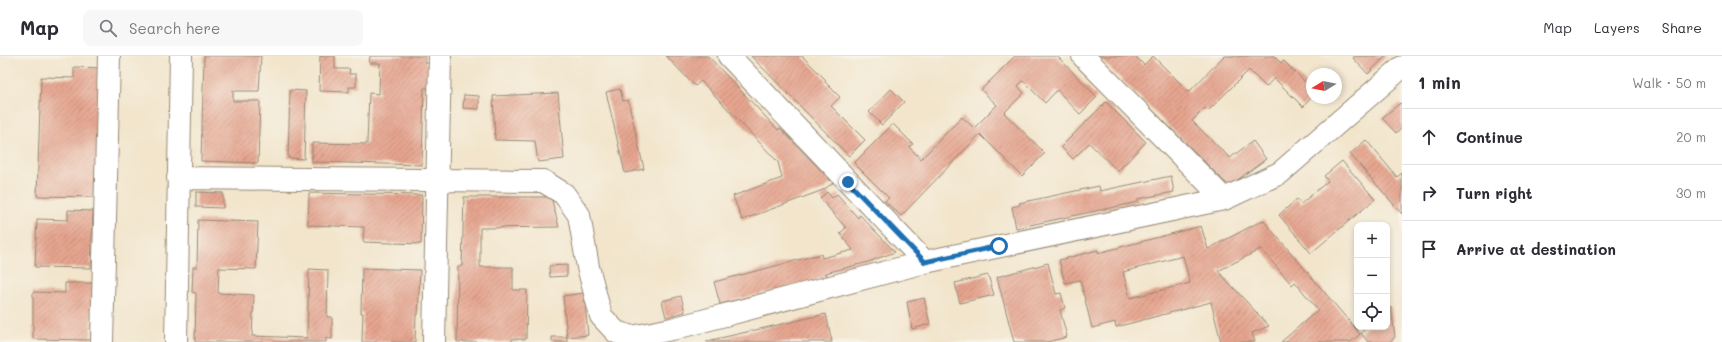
<!DOCTYPE html>
<meta charset="utf-8">
<style>
body{margin:0;font-family:Mali,sans-serif;background:#f7f7f7;color:#2b2b33}
.controls{position:absolute;right:12px;bottom:12px;display:grid;overflow:hidden;border-radius:8px;box-shadow:0 2px 6px #0003}
.controls button{width:36px;height:36px;display:grid;place-items:center;padding:0;border:0;border-bottom:1px solid #e1e1e2;background:#fff;color:#2b2b33;font:20px sans-serif}
.compass{position:absolute;left:1306px;top:12px;width:36px;height:36px;border-radius:50%;background:#fff;box-shadow:0 2px 6px #0003;rotate:260deg}
.stop{position:absolute;width:12px;height:12px;margin:-9px;border:3px solid #1f6fb2;border-radius:50%;background:#fff}
.stop.end{background:#1f6fb2;border-color:#fff;box-shadow:0 1px 4px #0008}
.list{margin:0;padding:0;list-style:none}
h2{display:flex;justify-content:space-between;align-items:center;height:52px;margin:0;padding:0 16px;font-size:17px}
h2 small{font-size:13px;font-weight:400;color:#7c7c81}
.list li{display:grid;grid-template-columns:26px 1fr auto;gap:12px;align-items:center;box-sizing:border-box;height:56px;padding:0 16px;border-top:1px solid #e1e1e2}
.list b{display:block;font-size:15px;white-space:nowrap}
.list em{font-size:13px;font-style:normal;color:#7c7c81}
.icon{flex:none;width:22px;height:22px;fill:none;stroke:currentColor;stroke-width:2;stroke-linecap:round;stroke-linejoin:round}
.map{position:relative;flex:none;width:1402px;height:286px;overflow:hidden}
header{display:flex;align-items:center;gap:24px;box-sizing:border-box;height:56px;padding:0 20px;background:#fff;border-bottom:1px solid #e1e1e2}
header strong{font-size:19px}
nav{display:flex;gap:22px;margin-inline-start:auto;font-size:14px}
.search{width:280px;height:36px;background:#f7f7f7;display:flex;align-items:center;gap:10px;box-sizing:border-box;padding:0 14px;border-radius:8px;color:#7c7c81;font-size:15px}
main{display:flex}
aside{flex:1;background:#fff}
.map>svg:first-child{display:block}
.building{fill:url(#building-hatch);fill-rule:evenodd}
.lines{fill:none;stroke-linecap:round;stroke-linejoin:round}
.street-casing{stroke:#968875;stroke-width:24}
.street{stroke:#fff;stroke-width:22}
.route{stroke:#1f6fb2;stroke-width:5}
</style>
<header>
<strong>Map</strong>
<div class="search"><svg class="icon" aria-label="search" viewBox="0 0 24 24"><circle cx="10" cy="10" r="6"/><path d="M15 15l6 6"/></svg>Search here</div>
<nav><a>Map</a><a>Layers</a><a>Share</a></nav>
</header>
<main>
<div class="map">
<svg width="1402" height="286" viewBox="0 0 1402 286">
<defs>
<pattern id="building-hatch" width="6" height="6" patternUnits="userSpaceOnUse"><rect width="6" height="6" fill="#e6a58f"/><path d="M-1 1l2-2M0 6l6-6M5 7l2-2" fill="none" stroke="#bc8774"/></pattern>
</defs>
<rect width="100%" height="100%" fill="#f7f3e8"/>
<filter id="ink" filterUnits="userSpaceOnUse"><feTurbulence type="fractalNoise" baseFrequency=".025" numOctaves="2"/><feDisplacementMap in="SourceGraphic" scale="8" xChannelSelector="R" yChannelSelector="G"/><feConvolveMatrix kernelMatrix="1 2 1 2 8 2 1 2 1" color-interpolation-filters="sRGB"/></filter>
<filter id="wash" filterUnits="userSpaceOnUse"><feTurbulence type="fractalNoise" baseFrequency=".012" numOctaves="4" result="noise"/><feDisplacementMap in="SourceGraphic" scale="16" xChannelSelector="R" yChannelSelector="G"/><feGaussianBlur stdDeviation="0.9" result="paint"/><feColorMatrix in="noise" values="0 0 0 0 0 0 0 0 0 0 0 0 0 0 0 0 0 1.4 0 .05"/><feComposite in="paint" operator="in"/></filter>
<g filter="url(#wash)">
<rect width="100%" height="100%" fill="#f2e5cc"/>
<g id="blocks">
<path class="building" d="M204,0H261L259,35H233V45H260L258,107L201,105Z
M320,0H335V13H350L349,18H356V31H349V36L319,35Z
M370,0H425V7H434V32H424L422,109L312,106V87L367,88L369,37L379,38L380,7H369Z
M666,0H708L778,74L780,72L833,127L823,134L742,164L733,140L782,122L778,106L701,25L695,30Z
M751,0H802L826,24L825,26L840,41L831,50L865,84L849,100Z
M1015,0H1057L1097,41L1080,58L1057,34L1045,47L1023,25L1018,30L1024,37L1004,57L1045,97L1022,120L980,78L901,160L885,145L889,142L854,107L893,68L913,88L909,91L921,103L962,61L974,72L997,49L981,34Z
M1098,0H1135L1144,9L1153,0L1189,36L1224,0H1274L1281,7L1284,5L1312,33V41L1303,51L1274,22L1266,31L1249,14L1208,55L1205,52L1192,65L1230,102L1253,85L1266,103L1229,130Z
M1355,0H1386L1368,18L1353,2Z
M74,11L101,12L96,141L37,140L41,21L74,22Z
M620,33L623,45L628,44L644,113L625,117L606,36Z
M891,33L904,46L882,69L869,56Z
M290,34L306,35L304,103L288,102Z
M558,37L564,103L538,106L535,85L495,84L493,40Z
M464,39L479,40V53L463,52Z
M1106,46L1146,86L1118,115L1089,87L1073,103L1061,91Z
M1400,47L1402,49V72L1396,77L1382,62Z
M1366,84L1397,121L1402,117V158L1350,98Z
M1342,105L1375,143L1311,197L1279,159L1297,143L1301,148L1328,125L1324,120Z
M1171,120L1174,136L1138,143V146L1016,172L1012,151L1020,149L1019,147L1099,130L1100,135Z
M196,136L223,137V152L196,151Z
M827,136L832,142L837,138L858,162L860,159L895,196L868,206L826,217L827,221L720,248L714,226L821,198L822,202L853,194L840,177L846,172L820,142Z
M309,137L422,139L421,188L363,186L364,171L308,169Z
M464,141H551L559,171L480,172V211H513V234H527L526,283H512V286H457L458,210H462Z
M68,154L93,155L91,212L35,211L37,163L68,164Z
M198,164L258,166L256,213L219,212L218,237L254,239L252,280L307,282L309,213L328,214L327,261H332V283L326,282V286H195L196,237L192,236L193,211H197Z
M1263,164L1360,278L1351,286H1281L1318,254L1295,226L1292,229L1261,193L1218,215L1269,270L1252,277L1255,286H1221L1211,246L1116,271L1115,266L1092,272L1080,224L1065,227L1059,204L1098,194V197L1201,170L1208,193ZM1183,200L1190,227L1130,242L1123,216Z
M1048,207L1056,238L1061,237L1065,252L1060,254L1067,281L1047,286H1014L997,221Z
M567,209V220L550,221L549,210Z
M362,212L420,214L418,259H416L415,286H362L363,257H361Z
M988,219L994,239L960,247L955,227Z
M65,227H92L91,284L33,283V236L65,237Z
M584,237L588,279L567,281L563,240Z
M681,240L685,256L666,261L662,245Z
M924,242L930,268L912,273L907,246Z
M1391,251L1395,281L1389,286H1368L1361,277L1367,271H1387V254Z
M826,258L832,286H707V285Z
M552,281H567V286H552Z"/>
</g>
</g>
<g filter="url(#ink)">
<use href="#blocks" fill-opacity="0" stroke="#968875" stroke-width="1"/>
<g class="lines">
<defs>
<path id="street" d="M729,0L925,206
M1083,0L1224,143
M178,122L543,125L564,138L579,159L588,211L601,260L616,276L632,281L672,273L925,206L1224,143L1280,117L1402,11
M102,286L109,0
M176,286L181,0
M434,286L440,0"/>
</defs>
<use href="#street" class="street-casing"/>
<use href="#street" class="street"/>
</g>
</g>
<g class="lines" filter="url(#ink)">
<path class="route" d="M848,126L925,206L999,190"/>
</g>
</svg>
<div class="controls">
<button>+</button>
<button>−</button>
<button><svg class="icon" aria-label="locate" viewBox="0 0 24 24"><circle cx="12" cy="12" r="6"/><path d="M12 2v4M12 18v4M2 12h4M18 12h4"/></svg></button>
</div>
<svg class="compass" viewBox="-18 -18 36 36"><path d="M0-13l5 13h-10z" fill="#e53935"/><path d="M0 13l5-13h-10z" fill="#7c7c81"/></svg>
<div class="stop" style="left:999px;top:190px"></div>
<div class="stop end" style="left:848px;top:126px"></div>
</div>
<aside>
<h2>1 min<small>Walk · 50 m</small></h2>
<ul class="list">
<li><svg class="icon" aria-label="ahead" viewBox="0 0 24 24"><path d="M12 20V5M6 11l6-6 6 6"/></svg><div><b>Continue</b></div><em>20 m</em></li>
<li><svg class="icon" aria-label="right" viewBox="0 0 24 24"><path d="M7 20v-9h11M14 6l5 5-5 5"/></svg><div><b>Turn right</b></div><em>30 m</em></li>
<li><svg class="icon" aria-label="arrive" viewBox="0 0 24 24"><path d="M6 21V4h12l-3 4 3 4H6"/></svg><div><b>Arrive at destination</b></div></li>
</ul>
</aside>
</main>
